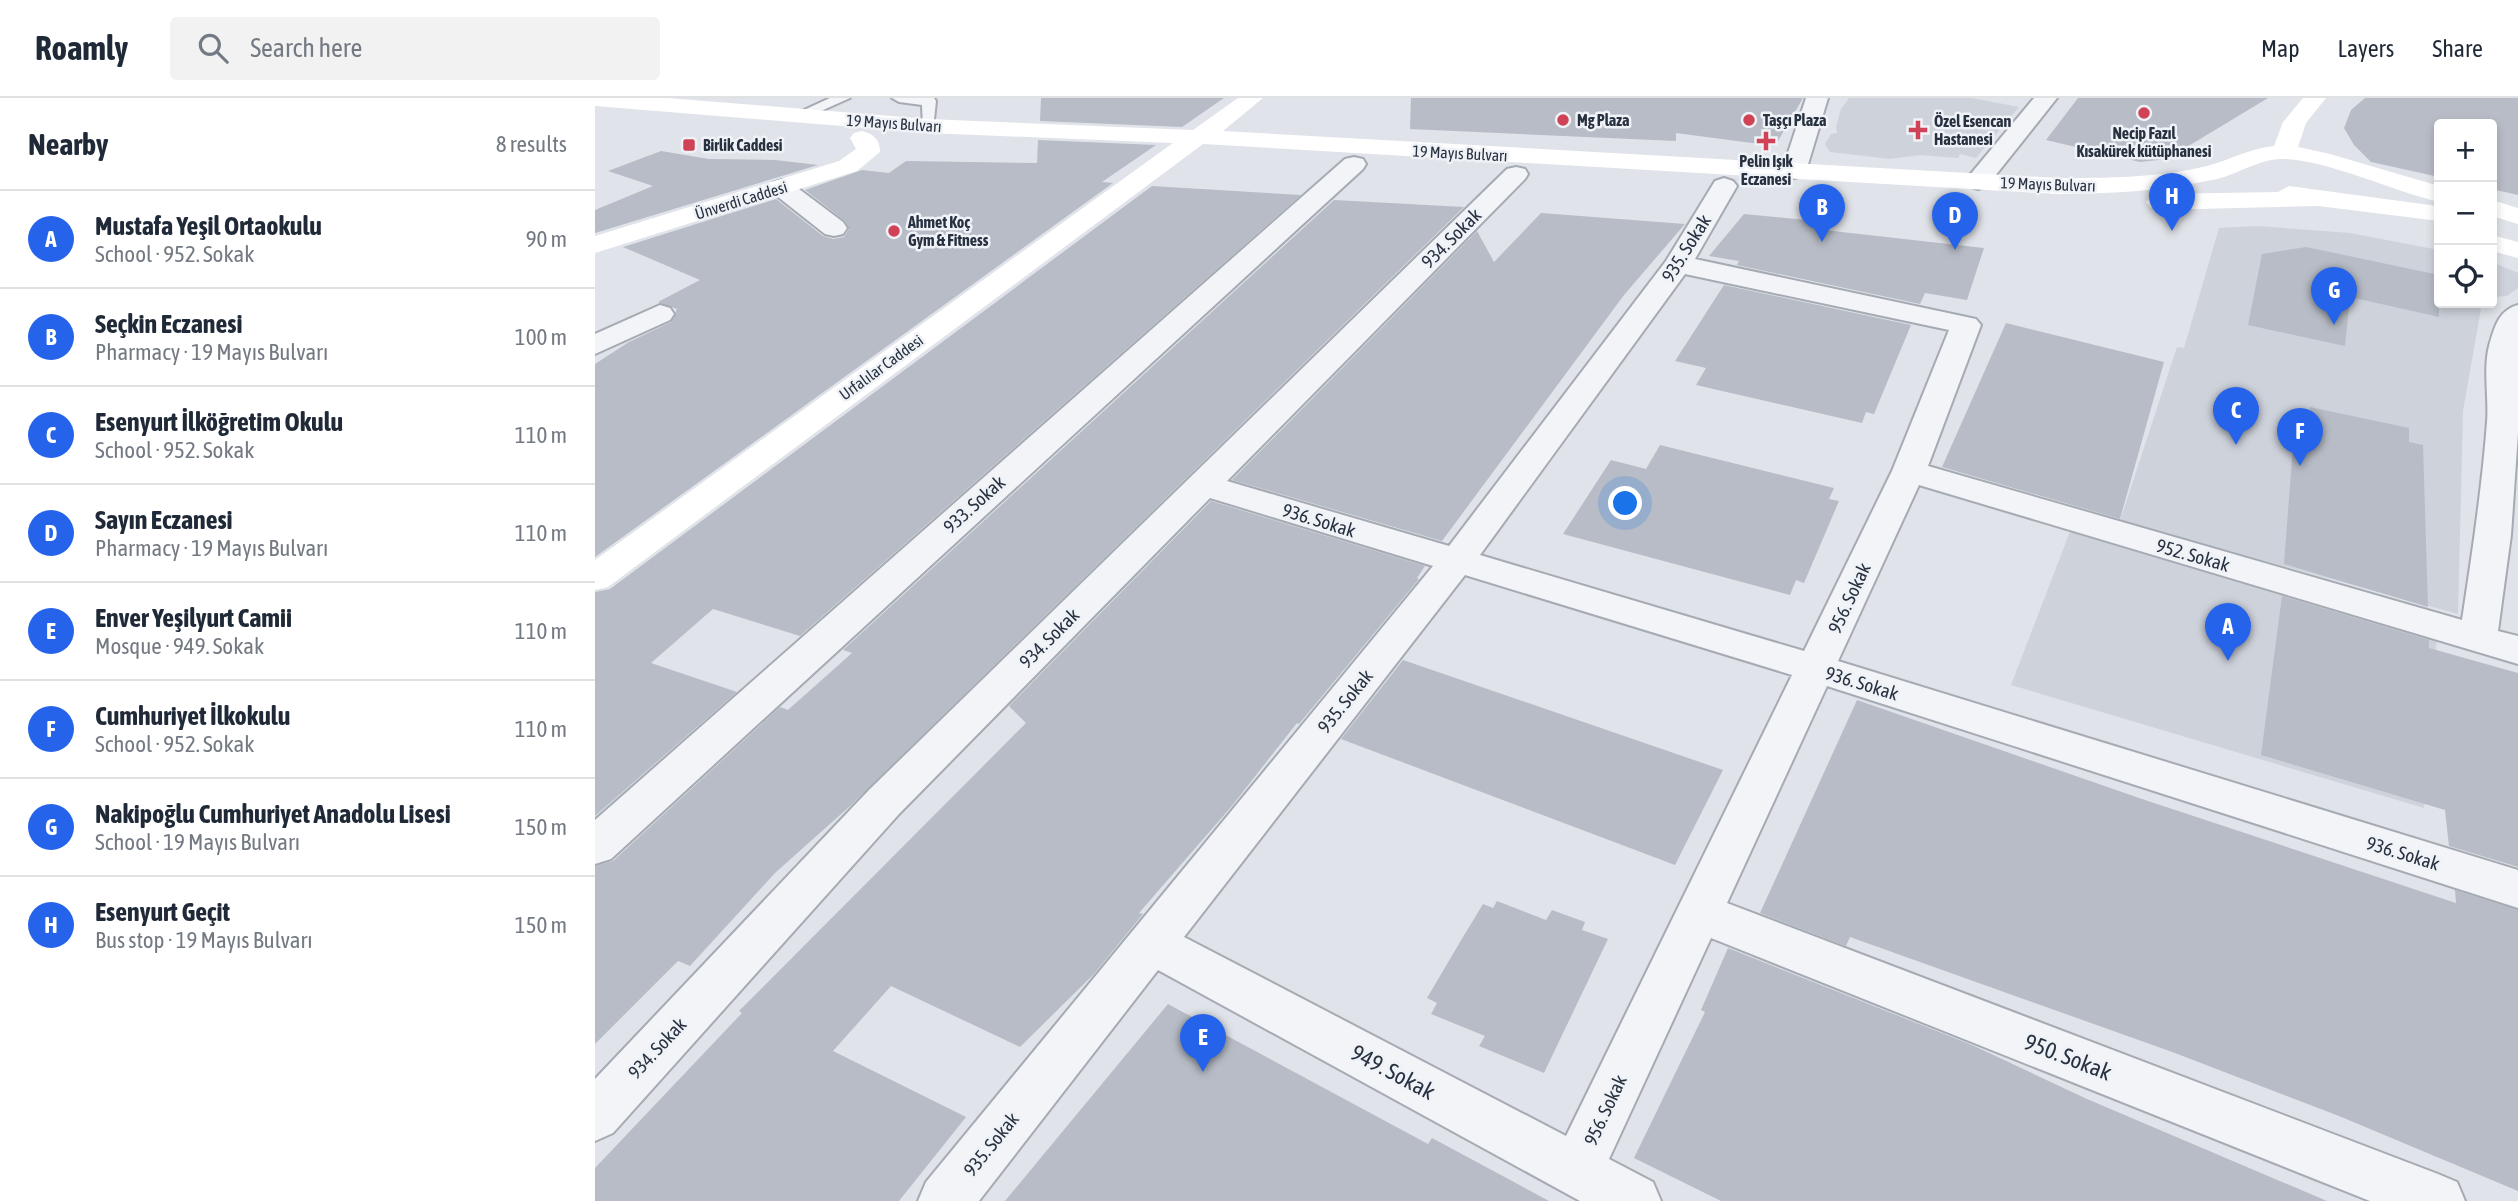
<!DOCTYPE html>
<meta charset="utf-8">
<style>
body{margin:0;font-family:"Asap Condensed",sans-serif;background:#f2f2f3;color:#1f2937}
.controls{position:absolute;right:21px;top:21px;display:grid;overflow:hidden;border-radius:7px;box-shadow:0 4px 10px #0003}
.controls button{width:63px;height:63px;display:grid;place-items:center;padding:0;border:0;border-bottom:2px solid #e0e1e3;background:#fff;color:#1f2937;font:35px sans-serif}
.you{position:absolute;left:1031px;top:406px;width:24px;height:24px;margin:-18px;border:5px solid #fff;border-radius:50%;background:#1a73e8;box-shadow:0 0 0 10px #1a73e833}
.badge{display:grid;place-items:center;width:46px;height:46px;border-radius:50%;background:#2563eb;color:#fff;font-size:23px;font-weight:700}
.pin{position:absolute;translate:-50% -58px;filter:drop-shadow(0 2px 4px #0008)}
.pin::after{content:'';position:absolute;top:37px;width:24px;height:21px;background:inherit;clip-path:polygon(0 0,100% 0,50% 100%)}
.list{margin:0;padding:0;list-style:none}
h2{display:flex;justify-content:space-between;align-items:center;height:91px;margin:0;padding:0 28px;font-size:30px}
h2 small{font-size:23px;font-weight:400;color:#747a83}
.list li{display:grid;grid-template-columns:46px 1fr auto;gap:21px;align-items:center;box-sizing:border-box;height:98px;padding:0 28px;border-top:2px solid #e0e1e3}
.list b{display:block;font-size:26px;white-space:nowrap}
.list p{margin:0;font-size:23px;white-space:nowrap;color:#747a83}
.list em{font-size:23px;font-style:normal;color:#747a83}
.icon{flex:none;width:38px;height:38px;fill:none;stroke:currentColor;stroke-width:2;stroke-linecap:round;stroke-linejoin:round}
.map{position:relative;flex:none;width:1923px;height:1103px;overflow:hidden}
header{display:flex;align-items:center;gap:42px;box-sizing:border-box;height:98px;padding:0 35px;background:#fff;border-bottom:2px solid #e0e1e3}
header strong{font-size:33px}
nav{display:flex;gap:38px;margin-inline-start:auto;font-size:24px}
.search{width:490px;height:63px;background:#f2f2f3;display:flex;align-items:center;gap:18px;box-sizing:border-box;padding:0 24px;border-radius:7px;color:#747a83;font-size:26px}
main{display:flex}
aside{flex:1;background:#fff}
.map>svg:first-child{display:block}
.built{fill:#ced2db}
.building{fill:#b7bcc6}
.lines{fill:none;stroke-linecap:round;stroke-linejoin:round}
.lane-casing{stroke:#a5aab3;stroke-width:4}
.street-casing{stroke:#a5aab3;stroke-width:4}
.lane{fill:#f2f4f7;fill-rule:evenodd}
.street{fill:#f2f4f7;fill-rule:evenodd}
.secondary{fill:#fff;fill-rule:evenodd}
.poi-dot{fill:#d04356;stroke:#eff2f6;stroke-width:2.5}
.labels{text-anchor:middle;stroke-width:5;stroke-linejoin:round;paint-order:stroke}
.far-poi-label{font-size:16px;font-weight:bold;fill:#283140;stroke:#eff2f6;text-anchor:start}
.far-street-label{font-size:16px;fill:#283140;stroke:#eff2f6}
.street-label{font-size:19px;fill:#283140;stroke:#eff2f6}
.near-street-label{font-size:23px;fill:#283140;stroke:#eff2f6}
</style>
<header>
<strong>Roamly</strong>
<div class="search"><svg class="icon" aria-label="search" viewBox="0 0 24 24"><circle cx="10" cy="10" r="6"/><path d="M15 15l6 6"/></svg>Search here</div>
<nav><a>Map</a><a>Layers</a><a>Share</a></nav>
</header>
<main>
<aside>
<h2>Nearby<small>8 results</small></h2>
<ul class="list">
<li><span class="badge">A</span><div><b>Mustafa Yeşil Ortaokulu</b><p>School · 952. Sokak</p></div><em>90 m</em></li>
<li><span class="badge">B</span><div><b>Seçkin Eczanesi</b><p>Pharmacy · 19 Mayıs Bulvarı</p></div><em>100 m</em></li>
<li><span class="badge">C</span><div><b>Esenyurt İlköğretim Okulu</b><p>School · 952. Sokak</p></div><em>110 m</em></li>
<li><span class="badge">D</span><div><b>Sayın Eczanesi</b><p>Pharmacy · 19 Mayıs Bulvarı</p></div><em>110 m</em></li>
<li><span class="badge">E</span><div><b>Enver Yeşilyurt Camii</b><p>Mosque · 949. Sokak</p></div><em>110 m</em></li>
<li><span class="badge">F</span><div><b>Cumhuriyet İlkokulu</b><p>School · 952. Sokak</p></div><em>110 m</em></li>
<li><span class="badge">G</span><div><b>Nakipoğlu Cumhuriyet Anadolu Lisesi</b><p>School · 19 Mayıs Bulvarı</p></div><em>150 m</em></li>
<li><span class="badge">H</span><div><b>Esenyurt Geçit</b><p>Bus stop · 19 Mayıs Bulvarı</p></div><em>150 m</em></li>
</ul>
</aside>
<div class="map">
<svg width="1923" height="1103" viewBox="0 0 1923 1103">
<rect width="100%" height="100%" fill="#e0e3e9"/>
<path class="built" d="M1254,0H1377L1424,9L1381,60L1365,56L1363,60L1325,57L1295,61L1235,54L1230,46L1236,36L1242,35L1241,29L1246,11Z
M1662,128L1755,135L1844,152V205H1887L1868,313L1863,516L1525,423L1582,249L1589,250L1624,130Z
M1897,164L1923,175V190L1912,198L1897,199Z
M1476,431L1842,539L1829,710L1416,587Z"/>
<path class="building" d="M446,0H629L587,29L445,23Z
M816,0H1208L1180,48L1081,35V43L815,31Z
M1483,0H1673L1572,61L1545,64L1451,42Z
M1770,0H1923V97L1897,91V26H1844V79L1776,64L1759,47L1749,30L1756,12Z
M443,42L561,47L507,84L518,85L0,459V266L34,244L76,224L82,211L63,204L105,182L28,149L181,101L228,138L238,141L249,139L254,131L250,123L210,92L267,72L294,75L311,63L442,65Z
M66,53L114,61L180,62L223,67L0,135V112L58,88L13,73Z
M557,88L706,97L205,538L118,511L56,565L142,594L0,718V494L15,491Z
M739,102L869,109L254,709L180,775L95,868L83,863L0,946V768L18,763L185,609L193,612L257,555L248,552Z
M946,115L1090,126L1029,197L847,443L637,382L882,133L899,164Z
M1149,116L1222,123L1220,131L1389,150L1372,202L1330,195L1325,206L1142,167L1144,163L1114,158Z
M1711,149L1844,177V219L1755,199L1750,248L1653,227L1667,156Z
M1129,187L1316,227L1279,316L1271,314L1267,325L1101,287L1111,270L1080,263Z
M1411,225L1569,264L1525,421L1347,369Z
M1715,309L1814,330V344L1828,347L1833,509L1689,466L1700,322L1715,325Z
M1065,347L1239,390L1234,401L1244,403L1209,485L1201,482L1195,497L968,436L1016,362L1051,371Z
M616,403L830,468L822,480L824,481L704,626L702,625L636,709L544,815L548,816L499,876L425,949L296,888L238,953L371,1019L304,1103H0V1070L147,915L144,913L161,896L431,625L414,608Z
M1687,498L1834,542V550L1923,575V769L1854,748L1850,712L1666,657Z
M808,562L1128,672L1080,767L746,641Z
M1262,602L1547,701L1861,805L1860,792L1923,812V1093L1744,1018L1580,955L1255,839L1251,848L1165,815Z
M902,803L951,822L957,812L990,824L987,832L1013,841L949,975L884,948L890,938L836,916L842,905L832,900L865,844L888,806L898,810Z
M1133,850L1377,947L1492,1001L1732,1103H1126L1039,1060L1110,914L1106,912Z
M573,906L833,1046L837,1040L954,1103H410Z"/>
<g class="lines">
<defs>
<path id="lane" d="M235,0H255L208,21H198L196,18Z
M297,0H339L341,3L338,31H328L327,7L304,4Z"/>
<path id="street" d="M1211,0H1233L1211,73L1208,78L1199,80L1190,78L1187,73Z
M1439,0H1462L1392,88L1383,91L1374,88L1370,83L1374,78Z
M759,59L768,61L771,66L768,71L16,761L0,766V722L750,61Z
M921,69L930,71L933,76L930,81L632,383L854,448L1071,163L1120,83L1129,80L1138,83L1142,88L1100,161L1381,221L1386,227L1333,368L1867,522C1877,456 1887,390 1892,324C1894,300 1888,272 1894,248C1899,231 1903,212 1923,207V335L1916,437L1903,533L1923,538V566L1324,387L1243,563L1923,772V810L1232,588L1132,805L1843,1076L1862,1084L1870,1103H1775L1116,840L1014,1061L1058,1084L1066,1103H985L563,872L384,1103H323L331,1084L838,468L615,400L304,716L18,1035L0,1043V981L274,692L912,71ZM1090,176L1354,232L1297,373L1209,553L885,457ZM870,477L1197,577L971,1038L589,839Z
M187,82L196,85L248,124L252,130L248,136L239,138L230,136L178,95L174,90L178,85Z
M65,207L75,210L79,216L75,222L0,256V236Z"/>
</defs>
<use href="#lane" class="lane-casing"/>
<use href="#street" class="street-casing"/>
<use href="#lane" class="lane"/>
<use href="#street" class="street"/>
<path class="secondary" d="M0,0H73L333,21L598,32L643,0H668L628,33L1462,80C1512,80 1564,80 1612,68C1635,62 1655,50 1679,48L1688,24L1708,0H1731L1711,25L1703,49L1735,56L1844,88V104C1797,93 1735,63 1689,61C1664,60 1641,78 1617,82C1565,93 1514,96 1462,96L608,46L13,489L0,492V462L578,45L333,35L0,8Z
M267,33C279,36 285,42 285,54L262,73L0,155V138L244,63L261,51L255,40L259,35Z
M1694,88L1842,108L1844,109V123L1723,108L1564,112L1555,109L1551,104L1555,99L1564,96L1683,94Z
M1897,102L1923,110V126L1897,118Z
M1897,137L1923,144V160L1897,153Z"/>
</g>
<g class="poi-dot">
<circle cx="1549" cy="15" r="7"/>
<circle cx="968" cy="22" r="7"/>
<circle cx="1154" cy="22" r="7"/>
<path d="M1319.5 21.5h7v7h7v7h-7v7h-7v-7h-7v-7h7z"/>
<path d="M1167.5 32.5h7v7h7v7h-7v7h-7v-7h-7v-7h7z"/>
<rect x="87" y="40" width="14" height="14" rx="3.5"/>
<circle cx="299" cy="133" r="7"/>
</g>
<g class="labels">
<g class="far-poi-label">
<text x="982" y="28">Mg Plaza</text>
<text x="1168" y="28">Taşçı Plaza</text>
<text x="1339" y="29">Özel Esencan<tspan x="1339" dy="18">Hastanesi</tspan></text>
<text x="1549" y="41" text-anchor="middle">Necip Fazıl<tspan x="1549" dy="18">Kısakürek kütüphanesi</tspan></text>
<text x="108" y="53">Birlik Caddesi</text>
<text x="1171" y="69" text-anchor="middle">Pelin Işık<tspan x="1171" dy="18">Eczanesi</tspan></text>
<text x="313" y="130">Ahmet Koç<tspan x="313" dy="18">Gym &amp; Fitness</tspan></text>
</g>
<g class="far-street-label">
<text transform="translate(299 25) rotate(4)" y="6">19 Mayıs Bulvarı</text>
<text transform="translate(865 55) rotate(3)" y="6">19 Mayıs Bulvarı</text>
<text transform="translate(1453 86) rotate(2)" y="6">19 Mayıs Bulvarı</text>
<text transform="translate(146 102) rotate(-17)" y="6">Ünverdi Caddesi</text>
<text transform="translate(286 269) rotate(-36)" y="6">Urfalılar Caddesi</text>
</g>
<g class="street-label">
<text transform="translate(856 140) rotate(-45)" y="7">934. Sokak</text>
<text transform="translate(1091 150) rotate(-58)" y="7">935. Sokak</text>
<text transform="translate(379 406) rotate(-42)" y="7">933. Sokak</text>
<text transform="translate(724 422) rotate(17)" y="7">936. Sokak</text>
<text transform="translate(1598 457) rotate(16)" y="7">952. Sokak</text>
<text transform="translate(1254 500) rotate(-65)" y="7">956. Sokak</text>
<text transform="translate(454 540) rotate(-45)" y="7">934. Sokak</text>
<text transform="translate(1267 585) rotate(17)" y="7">936. Sokak</text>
<text transform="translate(750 603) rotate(-51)" y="7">935. Sokak</text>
<text transform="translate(1808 755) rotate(17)" y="7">936. Sokak</text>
<text transform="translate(62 950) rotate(-47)" y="7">934. Sokak</text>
<text transform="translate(1010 1012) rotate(-65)" y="7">956. Sokak</text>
<text transform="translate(396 1046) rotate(-51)" y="7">935. Sokak</text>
</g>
<g class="near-street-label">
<text transform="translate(1473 959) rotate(21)" y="8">950. Sokak</text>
<text transform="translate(798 974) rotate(28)" y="8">949. Sokak</text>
</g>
</g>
</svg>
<div class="controls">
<button>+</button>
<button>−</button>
<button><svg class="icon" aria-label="locate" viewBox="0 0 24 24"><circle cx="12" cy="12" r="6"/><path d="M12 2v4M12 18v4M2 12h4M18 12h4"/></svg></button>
</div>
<div class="you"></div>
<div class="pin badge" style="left:1633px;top:563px">A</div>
<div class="pin badge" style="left:1227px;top:144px">B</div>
<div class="pin badge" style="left:1641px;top:347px">C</div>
<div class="pin badge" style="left:1360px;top:152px">D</div>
<div class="pin badge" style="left:608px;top:974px">E</div>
<div class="pin badge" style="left:1705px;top:368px">F</div>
<div class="pin badge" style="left:1739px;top:227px">G</div>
<div class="pin badge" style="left:1577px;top:133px">H</div>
</div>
</main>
